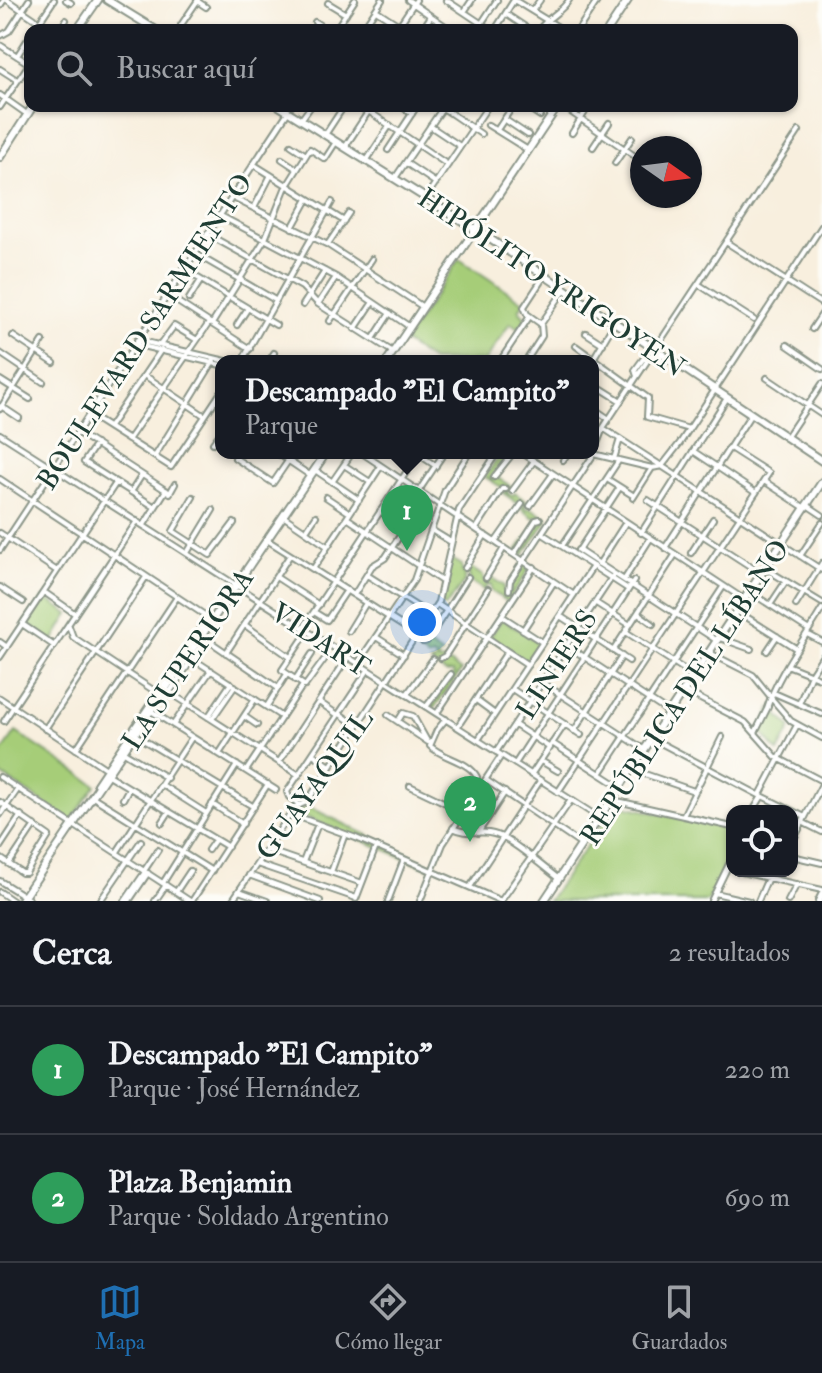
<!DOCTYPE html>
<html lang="es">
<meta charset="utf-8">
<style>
body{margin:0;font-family:"IM FELL Double Pica",serif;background:#242831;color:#f1f3f6}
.controls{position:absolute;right:24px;bottom:24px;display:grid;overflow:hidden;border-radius:16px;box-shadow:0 2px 6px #0004}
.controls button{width:72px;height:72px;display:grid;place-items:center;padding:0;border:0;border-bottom:2px solid #363941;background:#171b24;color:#f1f3f6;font:40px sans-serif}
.compass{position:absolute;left:630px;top:136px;width:72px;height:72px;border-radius:50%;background:#171b24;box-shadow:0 2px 6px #0004;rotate:104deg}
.you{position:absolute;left:422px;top:622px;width:28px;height:28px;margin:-20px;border:6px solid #fff;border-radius:50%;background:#1a73e8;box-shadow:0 0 0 12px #1a73e833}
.badge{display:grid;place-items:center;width:52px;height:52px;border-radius:50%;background:#1f6fb2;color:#fff;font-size:26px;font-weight:700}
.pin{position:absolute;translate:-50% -66px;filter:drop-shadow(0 2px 4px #0008)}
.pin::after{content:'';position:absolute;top:42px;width:28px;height:24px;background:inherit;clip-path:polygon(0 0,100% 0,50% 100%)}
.popup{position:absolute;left:215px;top:355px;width:384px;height:104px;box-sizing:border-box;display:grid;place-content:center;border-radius:16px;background:#171b24;filter:drop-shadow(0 2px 6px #0005);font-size:26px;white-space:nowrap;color:#9ea1a6}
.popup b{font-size:30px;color:#f1f3f6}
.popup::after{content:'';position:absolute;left:50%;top:100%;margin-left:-16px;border:16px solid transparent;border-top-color:#171b24}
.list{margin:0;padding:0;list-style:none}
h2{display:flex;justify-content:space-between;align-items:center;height:104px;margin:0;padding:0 32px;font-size:34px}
h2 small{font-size:26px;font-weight:400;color:#9ea1a6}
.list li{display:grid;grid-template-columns:52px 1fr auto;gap:24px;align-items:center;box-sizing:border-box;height:128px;padding:0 32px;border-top:2px solid #363941}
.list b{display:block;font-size:30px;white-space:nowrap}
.list p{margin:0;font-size:26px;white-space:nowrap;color:#9ea1a6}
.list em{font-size:26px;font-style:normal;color:#9ea1a6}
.icon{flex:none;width:44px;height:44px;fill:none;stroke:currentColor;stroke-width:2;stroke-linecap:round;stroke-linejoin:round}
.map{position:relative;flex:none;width:822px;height:901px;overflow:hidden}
.search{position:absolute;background:#171b24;box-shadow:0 2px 6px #0004;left:24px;right:24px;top:24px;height:88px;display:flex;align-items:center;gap:20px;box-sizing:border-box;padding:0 28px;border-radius:16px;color:#9ea1a6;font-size:30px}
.sheet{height:360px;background:#171b24}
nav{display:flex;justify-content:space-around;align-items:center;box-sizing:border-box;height:112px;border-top:2px solid #363941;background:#171b24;font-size:22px;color:#9ea1a6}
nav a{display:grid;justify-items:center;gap:4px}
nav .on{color:#1f6fb2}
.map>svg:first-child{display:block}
.green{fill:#a6cd78;stroke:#628556;stroke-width:2}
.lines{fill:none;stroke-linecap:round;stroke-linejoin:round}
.minor-casing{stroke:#8c9689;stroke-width:8}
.major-casing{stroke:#8c9689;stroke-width:10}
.minor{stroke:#fff;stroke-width:4}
.major{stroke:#fff;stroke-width:6}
.labels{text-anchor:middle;stroke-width:6;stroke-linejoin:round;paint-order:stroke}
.street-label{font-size:28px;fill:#1f3d34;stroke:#fdfcf7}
</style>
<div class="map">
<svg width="822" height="901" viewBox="0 0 822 901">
<rect width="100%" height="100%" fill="#fdfcf7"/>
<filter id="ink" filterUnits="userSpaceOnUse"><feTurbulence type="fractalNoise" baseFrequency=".0125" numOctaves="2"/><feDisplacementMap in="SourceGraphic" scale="16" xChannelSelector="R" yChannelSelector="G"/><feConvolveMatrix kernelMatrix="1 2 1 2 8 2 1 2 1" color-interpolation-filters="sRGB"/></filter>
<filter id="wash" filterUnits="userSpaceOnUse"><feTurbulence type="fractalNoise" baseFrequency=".006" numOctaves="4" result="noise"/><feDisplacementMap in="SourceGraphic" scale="32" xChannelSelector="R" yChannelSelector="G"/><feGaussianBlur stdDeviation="1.8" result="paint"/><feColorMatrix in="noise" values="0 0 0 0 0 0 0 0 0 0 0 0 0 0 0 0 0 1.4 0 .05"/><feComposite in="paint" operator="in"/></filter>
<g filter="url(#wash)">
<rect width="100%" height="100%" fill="#f8efde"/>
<path class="green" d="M459,259L524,302L519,310L526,318L519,328L510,323L485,361H432L404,342Z
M501,453H509L490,478L493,480L498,478L512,487L508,489V494L513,495L515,493L529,503L525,504L526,509L531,508L548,519L523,555L517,551L535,525L542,519L540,516L534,518L520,508L524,506L523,501L517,503L503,493L507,491L506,486L501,487L485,477Z
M450,558L462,565V572L467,571L468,566L483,576L484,582L489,581V576L504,586L503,590L506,593L511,591L510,585L523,565L529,569L508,602L491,591V585H486L485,591L470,581L469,574H465L464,582L445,607L441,603Z
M44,597L69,614L53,641L25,622Z
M502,619L539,643L526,661L490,637Z
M430,621L436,625L426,638L420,640V644L424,646L427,644L442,654L438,657L439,662L445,660L461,671L434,708L430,704L447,679L454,675L453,672L446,673L431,663L436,661L434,656L428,658L412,647Z
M771,708L791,728L778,752L761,732Z
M16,732L96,785L71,821L0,774V755Z
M616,804L732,830V850L708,901H548Z
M307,806L432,866L431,869L296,813L298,807L304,810Z"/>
</g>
<g filter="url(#ink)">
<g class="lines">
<defs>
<path id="minor" d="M7,0L51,30
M66,0L71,3
M408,0L451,30
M446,0L491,30
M514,0L563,30
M197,1L206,7
M328,3L346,14
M0,6L4,0
M376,10L399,25
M532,11L540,0
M464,12L472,0
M506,14L530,30
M315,22L327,30
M481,24L497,0
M34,30L54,0
M60,30L66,20
M182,30L181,25L198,0
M335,30L355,0
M362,30L382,0
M396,30L416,0
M422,30L431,16
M495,30L514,0
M539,30C548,16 561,13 569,0
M578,30L598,0
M0,36L9,31L29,0
M0,45L28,63
M17,56L30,36
M0,69L17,80
M0,95L24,112
M361,106L448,165
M401,106L412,114
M440,106L481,134
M525,106L540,116
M562,106L642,161
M0,107L29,64
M504,119L528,135
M301,120L311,106
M488,125L528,150
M430,126L460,146
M497,130L513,106
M572,133L587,109
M325,135L344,106
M291,145L306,155
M345,147L372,106
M593,147L609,123
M388,150L417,106
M282,159L297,169
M367,160L390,125
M406,163L436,183
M615,163L632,138
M253,164L344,221
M395,178L444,106
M637,178L642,170
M231,197L328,245L423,307
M426,197L488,106
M254,208L271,175
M219,215L336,277L410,327
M292,228L308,199
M207,234L302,287L318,304L393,352
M726,242L822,304
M328,244L349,213
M194,253L275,300
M183,269L276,325
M698,284L754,320
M167,295L250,349
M189,299L201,280
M318,304L336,277
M303,305L325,271
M330,321L372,259
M212,324L265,239L285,189L310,149L325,159L336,142
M541,324L527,314L524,307L545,275
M237,325L248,308
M355,329L373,302
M812,329L822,314
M586,333L603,344
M13,336L54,363
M373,339L390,313
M137,340L226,361
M134,344L221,365
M160,345L174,326L197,340
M787,345L822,369
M576,346L648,398L647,417L689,429
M0,353L43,382
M242,361L332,202
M269,361L274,353
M500,361L530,316
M526,361L542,336L541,324L565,289
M592,361L615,322
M144,375L205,416
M637,376L635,370L643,359H649
M767,378L822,415
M0,380L30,399
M594,384L621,401
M1,406L19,418
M593,408L609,419
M0,409L43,341
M89,415L171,467L221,392
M109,427L161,350
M603,428L822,570
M78,433L170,493L175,484
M0,434L598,817
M786,438L822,384
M128,440L209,323
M213,443L221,432
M96,444L84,462L155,507
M693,451L756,493
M239,453L235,458L273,483L288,461
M277,453L311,476
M362,453L574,595
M522,453L745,600
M589,453L652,468L662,466
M418,454L436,466
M155,456L215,359
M614,459L620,439
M563,460L568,453
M344,465L370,482
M662,466L680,443L822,226
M315,470L359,500
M494,477L513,453
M0,479L212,620
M607,479L634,496
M764,481L805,508
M332,482L352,453
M512,491L534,461
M131,492L142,475
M193,497L173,531L210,555L234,523
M326,497L350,513
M633,498L652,468
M648,500L762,574
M807,505L822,515
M530,506L553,474
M380,511L405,528
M283,516L327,546
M347,518L443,582
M144,525L166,490
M476,529L502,489H506
M306,531L316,516
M433,531L451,542
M0,533L57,571
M641,533L727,398
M543,534L628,589
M267,540L417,635
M496,541L522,504
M562,546L619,460
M665,548L751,414
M0,550L288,112
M578,550L716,640
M579,550L620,487
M187,553L213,510
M691,553L713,519
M514,554L536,520L540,519
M800,556L822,523
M599,564L626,522
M465,568L485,535
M313,569L381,466
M766,569L822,603
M367,575L430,615
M276,577L319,605
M486,578L504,548
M624,580L650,539
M0,587L23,602
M509,590L510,581L592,457L603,428L799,131
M44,592L74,613
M750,592L809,630
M354,595L372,566L385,558L409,522L416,495L444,453
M596,603L630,625
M437,604L528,665
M770,605L786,581
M796,605L822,563
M737,611L797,649
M314,612L327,620L347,590
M638,613L653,624
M502,616L542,642
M560,616L629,661
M22,624L53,645
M245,625L290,657
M69,626L73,637L159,694
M303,628L419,453
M523,630L554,582
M308,631L282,670L305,686L324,660
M349,631L366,603
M626,632L693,675
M807,634L822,642
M202,636L278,688
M376,637L404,655
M720,638L751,649
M0,642L7,647
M423,642L427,641L468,577
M569,647L668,712
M613,651L675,555
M767,651L777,636
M226,653L290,555
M710,653L753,675L770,696
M187,655L282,717
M0,657L116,483
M441,658L445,656L488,589
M358,663L414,580L445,490L469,453
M787,665L822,679
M295,680L312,654
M543,683L645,750
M512,689L581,735
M166,690L299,775
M685,691L745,722L776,757L822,781
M774,693L822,714
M407,694L433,659
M0,698L108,770
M165,699L206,639
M772,699L791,721L822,738
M476,700L495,714
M319,702L338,715
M799,704L811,674L822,657
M267,706L287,674
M426,707L451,674
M767,708C778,674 803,641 822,609
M151,711L276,790
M437,713L534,567
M340,714L357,726
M388,715L428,742
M244,716L257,725
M208,717L231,683
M212,719L235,686
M446,719L437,730L430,746C444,759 469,761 477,777C471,790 458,798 454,811
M4,721L137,521
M398,721L403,713L413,716L427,741
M173,725L211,670
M515,725L550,748
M458,726L507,652
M45,729L146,577
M574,731L622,656
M755,733L768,707
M135,735L254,807
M653,739L759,795
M478,740L593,566
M552,743L619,786
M76,749L177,597
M124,752L167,778
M496,752L614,574
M219,754L255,699
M313,754L330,766
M541,761L558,771
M279,762L348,657
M515,764L634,581
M633,770L694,791
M246,771L303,685
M600,774L723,587
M108,775L228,847
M531,775L565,724
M0,777L190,901
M486,780L580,844
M96,784L208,618
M162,785L206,813
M410,786L454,807
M558,792L769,473L730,448
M761,793L797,725
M762,796L805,817
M93,797L212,871
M123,799L129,788
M613,800L732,827
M0,802L49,836L26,873H22L0,858
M212,804L243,824
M300,805L289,797L287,792L368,670
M753,811L762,796
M291,814L356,838L501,901
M0,815L18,789
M683,816L722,737
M802,822L822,832
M162,823L169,812
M453,828C468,836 482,829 497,835C514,841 543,867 559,879
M478,833L505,792
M793,841L822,784
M0,847L21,815
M208,850L215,840
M267,850L362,883
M117,852L192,737
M792,856L822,863
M303,862L318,824
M9,864L35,825
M257,864L356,898
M144,871L158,850
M737,871L822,890
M331,872L345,834
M249,875L320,901
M0,881L24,896
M163,883L237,765
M470,887L540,781
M239,891L267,901
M0,892L13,901
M176,892L190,871
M715,893L749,901
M356,899L376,847
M100,901L141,841
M125,901L145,872
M129,901L148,873
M155,901L166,885
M192,901L268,784
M232,901L295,807L307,802L438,602L459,510L497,453
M388,901L404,859
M420,901L443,844L501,756
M501,901L571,800
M711,901L732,858
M758,901L771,871
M788,901L797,884"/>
<path id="major" d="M107,0L156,30
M77,30L98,0
M608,30L628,0
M279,106L475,229L822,461
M0,157L33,106
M387,361L558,106
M28,900L29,901
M21,901L326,453
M544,901L822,482
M819,901L822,895"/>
</defs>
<use href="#minor" class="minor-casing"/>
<use href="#major" class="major-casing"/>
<use href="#minor" class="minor"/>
<use href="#major" class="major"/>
</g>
</g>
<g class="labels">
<g class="street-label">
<text transform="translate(552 282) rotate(34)" y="10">HIPÓLITO YRIGOYEN</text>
<text transform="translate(144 331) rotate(-57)" y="10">BOULEVARD SARMIENTO</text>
<text transform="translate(321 639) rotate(33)" y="10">VIDART</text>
<text transform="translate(187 659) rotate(-56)" y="10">LA SUPERIORA</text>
<text transform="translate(556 664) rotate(-57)" y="10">LINIERS</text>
<text transform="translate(684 692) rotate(-57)" y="10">REPÚBLICA DEL LÍBANO</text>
<text transform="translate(314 784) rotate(-54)" y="10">GUAYAQUIL</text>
</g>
</g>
</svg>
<div class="controls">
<button><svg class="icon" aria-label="locate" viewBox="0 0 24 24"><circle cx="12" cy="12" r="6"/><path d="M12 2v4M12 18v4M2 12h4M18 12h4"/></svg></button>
</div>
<svg class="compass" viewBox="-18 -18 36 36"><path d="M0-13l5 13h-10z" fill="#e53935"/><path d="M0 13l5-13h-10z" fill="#9ea1a6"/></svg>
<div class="you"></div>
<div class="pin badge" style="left:407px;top:551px;background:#2e9e5b">1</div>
<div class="popup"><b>Descampado &quot;El Campito&quot;</b>Parque</div>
<div class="pin badge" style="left:470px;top:842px;background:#2e9e5b">2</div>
<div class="search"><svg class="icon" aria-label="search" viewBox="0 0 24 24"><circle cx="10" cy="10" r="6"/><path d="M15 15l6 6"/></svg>Buscar aquí</div>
</div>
<section class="sheet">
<h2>Cerca<small>2 resultados</small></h2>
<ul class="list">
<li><span class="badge" style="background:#2e9e5b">1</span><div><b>Descampado &quot;El Campito&quot;</b><p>Parque · José Hernández</p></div><em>220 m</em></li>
<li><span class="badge" style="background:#2e9e5b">2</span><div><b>Plaza Benjamin</b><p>Parque · Soldado Argentino</p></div><em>690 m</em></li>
</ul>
</section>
<nav>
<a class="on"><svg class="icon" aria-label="map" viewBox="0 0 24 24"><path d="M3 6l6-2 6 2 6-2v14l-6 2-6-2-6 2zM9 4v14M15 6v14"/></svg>Mapa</a>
<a><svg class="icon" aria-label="directions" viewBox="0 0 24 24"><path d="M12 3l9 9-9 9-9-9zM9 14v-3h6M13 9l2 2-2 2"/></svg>Cómo llegar</a>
<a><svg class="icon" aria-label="saved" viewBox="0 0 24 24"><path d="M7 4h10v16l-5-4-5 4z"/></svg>Guardados</a>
</nav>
